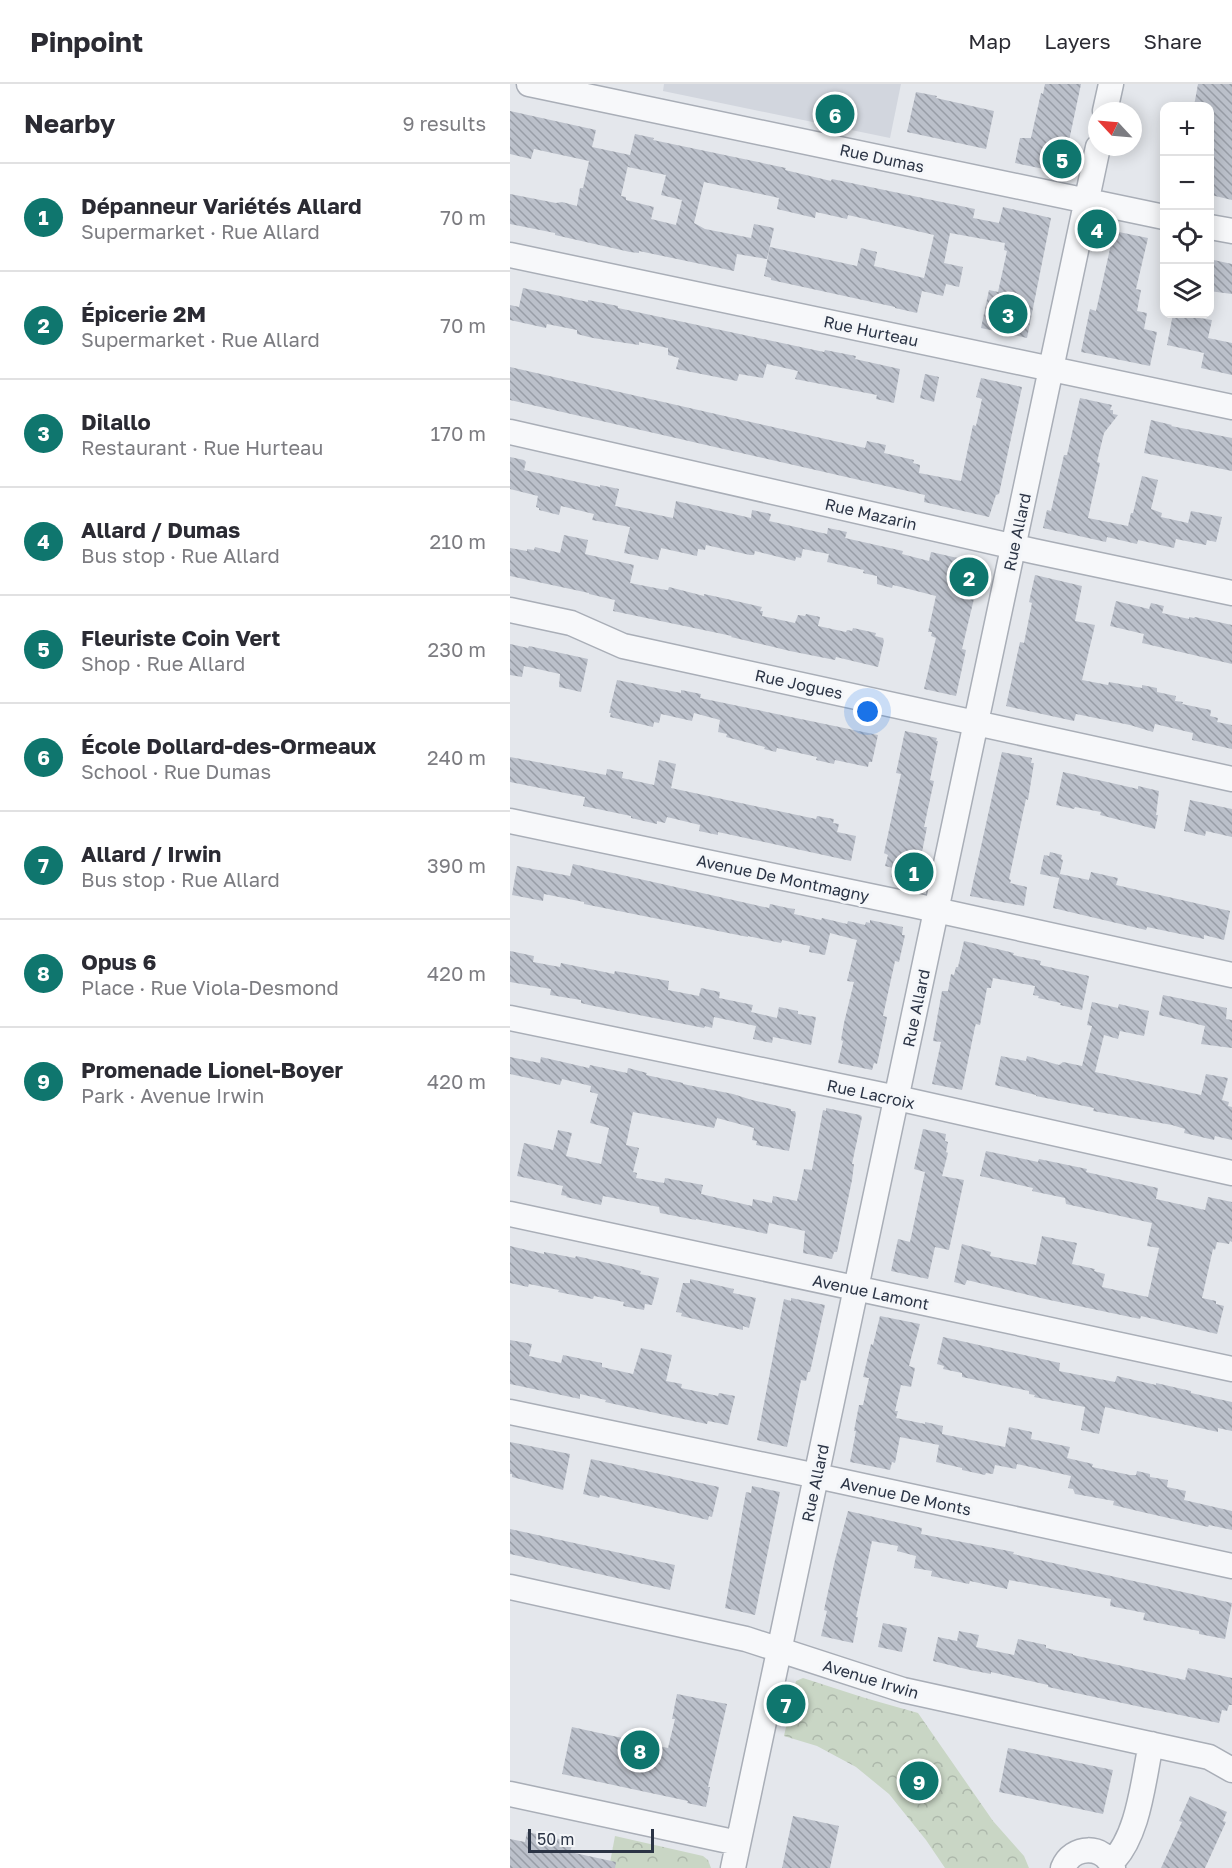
<!DOCTYPE html>
<meta charset="utf-8">
<style>
body{margin:0;font-family:"Golos Text",sans-serif;background:#f2f2f3;color:#2b2b33}
.controls{position:absolute;right:18px;top:18px;display:grid;overflow:hidden;border-radius:12px;box-shadow:0 3px 15px #0003}
.controls button{width:54px;height:54px;display:grid;place-items:center;padding:0;border:0;border-bottom:2px solid #e1e1e2;background:#fff;color:#2b2b33;font:30px sans-serif}
.compass{position:absolute;left:578px;top:18px;width:54px;height:54px;border-radius:50%;background:#fff;box-shadow:0 3px 15px #0003;rotate:296deg}
.scale{position:absolute;left:18px;bottom:15px;width:126px;box-sizing:border-box;padding-left:6px;border:3px solid #2b3445;border-top:0;font-size:16px;line-height:21px;white-space:nowrap;color:#2b3445;-webkit-text-stroke:4px #f4f6f9;paint-order:stroke}
.you{position:absolute;left:358px;top:628px;width:21px;height:21px;margin:-15px;border:4px solid #fff;border-radius:50%;background:#1a73e8;box-shadow:0 0 0 9px #1a73e833}
.badge{display:grid;place-items:center;width:39px;height:39px;border-radius:50%;background:#0f766e;color:#fff;font-size:20px;font-weight:700}
.pin{position:absolute;translate:-50% -50%;border:3px solid #fff;box-shadow:0 2px 6px #0006}
.list{margin:0;padding:0;list-style:none}
h2{display:flex;justify-content:space-between;align-items:center;height:78px;margin:0;padding:0 24px;font-size:26px}
h2 small{font-size:20px;font-weight:400;color:#7c7c81}
.list li{display:grid;grid-template-columns:39px 1fr auto;gap:18px;align-items:center;box-sizing:border-box;height:108px;padding:0 24px;border-top:2px solid #e1e1e2}
.list b{display:block;font-size:22px;white-space:nowrap}
.list p{margin:0;font-size:20px;white-space:nowrap;color:#7c7c81}
.list em{font-size:20px;font-style:normal;color:#7c7c81}
.icon{flex:none;width:33px;height:33px;fill:none;stroke:currentColor;stroke-width:2;stroke-linecap:round;stroke-linejoin:round}
.map{position:relative;flex:none;width:722px;height:1784px;overflow:hidden}
header{display:flex;align-items:center;gap:36px;box-sizing:border-box;height:84px;padding:0 30px;background:#fff;border-bottom:2px solid #e1e1e2}
header strong{font-size:28px}
nav{display:flex;gap:33px;margin-inline-start:auto;font-size:21px}
main{display:flex}
aside{flex:1;background:#fff}
.map>svg:first-child{display:block}
.built{fill:#d2d6de}
.forest{fill:url(#forest-crowns)}
.building{fill:url(#building-back-hatch);fill-rule:evenodd}
.lines{fill:none;stroke-linecap:round;stroke-linejoin:round}
.minor-casing{stroke:#a9aeb7;stroke-width:27}
.minor{stroke:#f7f8fa;stroke-width:24}
.labels{text-anchor:middle;stroke-width:6;stroke-linejoin:round;paint-order:stroke}
.street-label{font-size:16px;fill:#2b3445;stroke:#f4f6f9}
</style>
<header>
<strong>Pinpoint</strong>
<nav><a>Map</a><a>Layers</a><a>Share</a></nav>
</header>
<main>
<aside>
<h2>Nearby<small>9 results</small></h2>
<ul class="list">
<li><span class="badge">1</span><div><b>Dépanneur Variétés Allard</b><p>Supermarket · Rue Allard</p></div><em>70 m</em></li>
<li><span class="badge">2</span><div><b>Épicerie 2M</b><p>Supermarket · Rue Allard</p></div><em>70 m</em></li>
<li><span class="badge">3</span><div><b>Dilallo</b><p>Restaurant · Rue Hurteau</p></div><em>170 m</em></li>
<li><span class="badge">4</span><div><b>Allard / Dumas</b><p>Bus stop · Rue Allard</p></div><em>210 m</em></li>
<li><span class="badge">5</span><div><b>Fleuriste Coin Vert</b><p>Shop · Rue Allard</p></div><em>230 m</em></li>
<li><span class="badge">6</span><div><b>École Dollard-des-Ormeaux</b><p>School · Rue Dumas</p></div><em>240 m</em></li>
<li><span class="badge">7</span><div><b>Allard / Irwin</b><p>Bus stop · Rue Allard</p></div><em>390 m</em></li>
<li><span class="badge">8</span><div><b>Opus 6</b><p>Place · Rue Viola-Desmond</p></div><em>420 m</em></li>
<li><span class="badge">9</span><div><b>Promenade Lionel-Boyer</b><p>Park · Avenue Irwin</p></div><em>420 m</em></li>
</ul>
</aside>
<div class="map">
<svg width="722" height="1784" viewBox="0 0 722 1784">
<defs>
<pattern id="forest-crowns" width="20" height="18" patternUnits="userSpaceOnUse" patternTransform="scale(1.5)"><rect width="20" height="18" fill="#c9d6c5"/><path d="M2 6a3 3 0 1 1 6 0M12 15a3 3 0 1 1 6 0" fill="none" stroke="#adb8ab"/></pattern>
<pattern id="building-back-hatch" width="6" height="6" patternUnits="userSpaceOnUse" patternTransform="scale(1.5)"><rect width="6" height="6" fill="#bbc0ca"/><path d="M-1 5l2 2M0 0l6 6M5-1l2 2" fill="none" stroke="#989da6"/></pattern>
</defs>
<rect width="100%" height="100%" fill="#e4e7ec"/>
<path class="built" d="M154,0H391L380,54L153,7Z"/>
<path class="forest" d="M293,1594L355,1614L408,1629L483,1737L514,1772L519,1784H435L416,1756L379,1710L346,1683L307,1662L274,1652L286,1597Z
M105,1752L193,1772L198,1776L201,1784H99Z"/>
<path class="building" d="M535,0H571L556,71L562,72L558,90L505,79L510,54H521L531,9L533,10Z
M688,0H722V116L701,111L703,99L699,98V22H684Z
M406,8L427,12L426,14L484,27L476,65L397,48Z
M0,27L86,46L82,63L120,71L125,50L144,54L143,56L276,84L275,86L321,97L322,95L465,125L463,134L489,139L493,123L541,134L517,254L471,244L479,206L488,208L497,167L494,166L495,159L440,149L434,179L453,183L449,203L436,200L433,212L412,207L407,229L385,224V223L261,196V194L254,192L260,163L347,182L351,164L367,168L364,182L414,194L424,151L338,131L337,135L306,128L305,134L267,125L269,114L194,98L184,139L195,145L241,154L244,140L264,144L257,175L227,170L224,187L129,167V169L120,168L45,151V149L0,140V110L46,119L52,118L67,122L70,104H73L79,77L24,65L21,75L0,70ZM119,77L118,83L156,91L151,111L172,116L166,141L141,135L144,123L116,116V113L111,112Z
M604,147L638,154L626,205L631,206L627,227L637,229L634,245L647,248L640,282L571,268L580,225L586,227Z
M699,175L722,180V210L699,207Z
M13,204L78,218V216L108,222V224L314,268L315,266L346,272L345,275L390,285L384,319L366,315L367,311L285,295L288,287L257,280L253,294L229,290L227,297L166,285L169,274L158,271V264L129,258V261L83,254L67,250V246L37,240L36,244L0,236V221L9,223Z
M663,230L702,236L698,254L722,259V291L691,284L694,269L657,261Z
M0,283L355,364L357,357L376,361L374,369L404,376L403,379L410,381L409,389L451,397L463,341L466,342L472,315L466,313L471,294L512,303L489,410L486,411L479,433L414,418L415,411L0,316Z
M415,290L429,293L424,318L410,314Z
M570,314L602,321L600,326H603V330L608,331L594,349L587,378L590,379L578,434L618,442L621,429H623L632,392L648,396L641,425L652,429L651,433L678,439L681,427L712,433L706,458L697,456L696,461L666,455L664,464L628,456L627,460L597,453L596,458L533,444L537,426L541,427L554,371H557Z
M641,336L662,341L661,342L722,354V387L634,369Z
M0,373L14,376L16,378L14,386L90,403V401L109,405L105,422L163,434L166,417L241,434L242,426L261,430L259,437L317,450L318,444L337,448L335,454L393,467L392,470L419,477L421,468L470,479L472,481L452,565L456,566L446,612L414,605L426,554L421,552L422,548H418L426,512L383,501L382,504L367,500V492L353,489L354,486L317,478L319,470L293,465L291,474L286,473L285,477L245,467L244,471H240L196,461L195,466L188,465L187,472L151,464L148,476L114,469L120,443L82,436L84,430L51,422L49,431L29,426V424L26,423L28,412L0,405Z
M54,451L78,456L75,470L124,481L120,499L156,506H158L159,503L194,512V510L217,515L252,523L250,527H253L252,532L285,539L288,531L295,532L296,530L310,533L308,542L336,548L337,546L342,547L343,544L366,549L365,552L373,554L374,557L368,583L326,573L325,576L280,567L221,553L222,552L103,527L105,516L79,510V509L0,492V464L17,467V465L24,466L25,463L50,469Z
M525,491L572,502L565,537L585,541L572,596L598,601L599,598L632,604V601L647,604V608L666,612L665,617L673,618L672,620L701,626L700,632L708,634L707,638L722,641V665L682,656L683,649L645,640L643,648L620,641L566,630L564,637L496,622L510,558L514,559L522,519L519,518Z
M606,517L639,525L641,519L654,522L652,529L679,535V533L684,534L685,533L722,541V580L632,559L634,550L600,542Z
M0,560L18,564L19,562L78,575L71,608L49,603L50,590L14,582L12,593L0,591Z
M107,596L171,609V606L191,610L190,614L368,651L362,678H359L358,683L325,676L324,680L306,676L307,673L267,664L266,668L254,665L255,663L216,653L217,650L208,648L210,636L184,629L182,637L151,630L149,639L144,638L143,643L100,633L101,629H99Z
M395,647L427,654L426,657H428L420,696L424,697L414,743H417L410,778L414,779L409,800L381,793L383,784L375,782L378,771L374,769L391,690L386,689Z
M492,668L522,674L521,679H524L518,716L516,715L499,795L501,796L500,799L517,803L514,822L460,812Z
M0,673L96,691L97,685L113,688L112,694L144,701L149,676L166,680L161,704L306,735L307,732L324,735L323,739L329,740L327,748L346,752L341,777L208,748V751L189,747L190,741L157,733L155,739L147,737V740L121,734V732L73,722L75,713L0,698Z
M553,688L628,705V702L649,707L646,731H648L645,745L590,731L591,728L565,723L564,725L546,721Z
M680,716L722,725V753L696,747L695,752L674,747Z
M540,768L552,771L551,775L553,776L549,794L530,790L534,771L539,772Z
M63,780L232,818L259,824L260,820L278,824L285,825L284,830L311,836L312,834L337,840L338,837L355,841L356,838L360,839V836L393,843L392,851H395L389,878L385,877L373,932L377,933L367,980L364,979L362,986L328,979L333,957L331,956L334,939L344,898L337,897L347,856L320,849L315,871L299,868L300,862L272,856L271,859L238,852V853L74,820V818L34,810L33,817L2,811L7,782L60,792Z
M581,788L608,794L606,801L720,827L714,856L694,851V855L637,843L636,846L543,824L550,790L579,796Z
M454,857L504,869L503,871L531,877L530,881L579,892L572,926L550,921L551,919L528,914L529,912L523,911L525,902L483,894L481,904H477L470,941L466,940L465,943L452,1006L422,1000L431,958L423,957L432,907H438L441,890L444,891L446,883H448Z
M0,867L24,872L23,878L50,883L51,879L104,890L105,887L159,897L158,906L189,912L191,904L210,908L209,914L243,921L241,928L267,934L269,923L288,927V930L306,933L301,961L263,953L262,959L243,955L246,942L204,933L202,944L195,942L194,944L79,921L71,919V916L40,911L41,905L0,898Z
M653,911L717,924L716,935L722,936V964L691,960L695,942L649,931Z
M582,918L608,924L609,920L639,927L634,952L610,947L608,955L594,951L585,988L691,1011L696,990L718,994L712,1016L719,1018L718,1022L722,1023V1056L705,1052L704,1056L674,1049L675,1045L662,1041L583,1027L584,1024L526,1012V1011L485,1001L491,972L516,977L517,972L549,981L553,978L572,982L582,942L577,941Z
M0,973L30,979L31,973L79,984L80,981L117,989L118,984L137,989L136,991L173,999V1000L223,1010L242,1016L281,1025V1027H285L286,1030L279,1067L246,1061L247,1057L242,1056L244,1044L207,1034L204,1044L123,1028L116,1061L129,1064L123,1088L127,1089L126,1094L154,1099L155,1094L193,1101L191,1110L242,1122L243,1115L262,1119L263,1112L287,1117L294,1085L302,1086L313,1026L316,1027V1024L350,1031L352,1033L342,1080H344L342,1096L327,1168H324L322,1175L293,1169L295,1147L259,1139L257,1150L186,1135V1136L150,1129L149,1123L93,1112L91,1121L56,1113L57,1112L51,1111L53,1102L7,1092L14,1059L43,1066L48,1046L62,1049L56,1072L91,1080L99,1044L80,1039L88,1010L80,1008L81,1002L52,995L50,1001L0,990Z
M413,1045L436,1050L435,1057L438,1058L436,1068L438,1069L432,1092L454,1096L439,1166L425,1163L418,1195L381,1187L388,1155L400,1158L415,1088L404,1085Z
M476,1067L528,1078L529,1075L577,1085L576,1088L648,1104L646,1115L695,1126L698,1113L722,1118V1158L720,1157L719,1160L707,1158L705,1166L703,1165L692,1214L706,1217V1220L714,1222L707,1250L631,1232L630,1235L535,1215L457,1196L455,1201L444,1198L452,1160L481,1168L480,1172L526,1181L532,1152L567,1159L562,1180L585,1185L584,1187L595,1190L592,1203L638,1213L649,1164L637,1162L642,1139L556,1120L555,1114L522,1107L523,1104L470,1092Z
M0,1162L34,1170V1168L65,1174L66,1172L102,1180L131,1187L130,1190L149,1194L142,1221L135,1220L134,1226L113,1222L114,1218L84,1212L83,1215L48,1208L49,1206L19,1200L18,1203L0,1199Z
M180,1195L224,1205L223,1209L246,1214L239,1244L233,1242V1246L206,1240L171,1232L172,1229L166,1228L173,1199H180Z
M281,1214L315,1221L300,1288H298L296,1297L291,1296L277,1363L247,1356L274,1215L281,1217Z
M370,1232L410,1240L399,1282L405,1284L401,1303L391,1301L385,1327H388L386,1334L415,1340V1338L433,1342L432,1350L495,1363L499,1343L522,1348L521,1355L560,1363L557,1374L583,1380L582,1383L620,1391H626L627,1387L640,1390V1393L658,1396L657,1403L676,1407L674,1416L722,1427V1446L699,1441L698,1443L632,1428L603,1421L604,1417L565,1410L563,1405L558,1404L561,1392L539,1387L507,1380L506,1385L485,1381L483,1390L476,1389L475,1391L452,1386V1384L426,1378L429,1361L390,1353L385,1379L382,1378L380,1386L340,1378L346,1347H344L349,1321H353L359,1294L353,1293L361,1260L363,1261Z
M433,1253L550,1279L549,1287L605,1298L607,1292L646,1301V1299L681,1307V1309L722,1318V1347L708,1344V1348L595,1323L589,1350L571,1346L575,1323L524,1313L525,1311L519,1310V1307L452,1293V1289L433,1285L434,1282L427,1280Z
M0,1256L22,1260L19,1272L51,1279L53,1271L92,1279V1283L123,1290L131,1264L162,1271L156,1297L172,1300L171,1304L190,1308L208,1312L209,1309L225,1312L218,1341L198,1337L197,1340L178,1336L95,1318L96,1316L70,1310V1315L0,1300Z
M0,1358L60,1370L53,1406L2,1393V1390H0Z
M81,1375L209,1403L202,1433L199,1432L198,1436L90,1411L89,1414L73,1410Z
M242,1402L270,1408L245,1531L215,1524L236,1408L241,1409Z
M338,1427L412,1444L411,1450L504,1468L503,1470L722,1519L715,1555L689,1550V1547L633,1536L635,1529L600,1522L601,1515L499,1496L497,1505L460,1497L459,1500L421,1492L422,1487L404,1484L406,1472L387,1467L388,1462L362,1457L346,1533H348L343,1559L311,1552L317,1527L314,1526L325,1476Z
M0,1445L165,1481L160,1506L0,1470Z
M373,1539L397,1544L392,1568L368,1563Z
M449,1547L469,1551L466,1563L504,1571L508,1555L536,1561V1564L563,1570V1571L675,1596L678,1584L722,1594V1621H719L717,1627L712,1626L709,1639L631,1623L538,1603V1601L481,1588V1590L460,1586L423,1577L428,1553L447,1557Z
M167,1610L217,1620L198,1703H200L196,1723L177,1719L178,1717L52,1690L62,1643L158,1664L165,1635H162Z
M498,1664L603,1686L593,1730L489,1708Z
M680,1712L717,1728L713,1737L716,1738L695,1784H651L672,1738L669,1737Z
M283,1732L329,1742L320,1784H272Z
M17,1748L63,1758L60,1768L106,1778L105,1784H0V1755L15,1758Z"/>
<g class="lines">
<defs>
<path id="minor" d="M19,0L654,133
M595,27L601,0
M700,143L722,147
M0,171L722,323
M0,348L523,467L722,509
M0,526L61,539L113,562L722,695
M0,737L403,821L722,891
M0,934L387,1014L722,1089
M0,1130L722,1285
M0,1328L307,1392L722,1482
M0,1503L236,1555L393,1606L699,1673L722,1686
M0,1710L228,1759
M601,1779C629,1752 633,1697 641,1660
M223,1784L588,63
M553,1784C562,1761 594,1760 603,1784"/>
</defs>
<use href="#minor" class="minor-casing"/>
<use href="#minor" class="minor"/>
</g>
<g class="labels">
<g class="street-label">
<text transform="translate(372 74) rotate(12)" y="6">Rue Dumas</text>
<text transform="translate(361 247) rotate(12)" y="6">Rue Hurteau</text>
<text transform="translate(361 430) rotate(13)" y="6">Rue Mazarin</text>
<text transform="translate(507 448) rotate(-78)" y="6">Rue Allard</text>
<text transform="translate(289 600) rotate(12)" y="6">Rue Jogues</text>
<text transform="translate(273 794) rotate(12)" y="6">Avenue De Montmagny</text>
<text transform="translate(406 924) rotate(-78)" y="6">Rue Allard</text>
<text transform="translate(361 1010) rotate(12)" y="6">Rue Lacroix</text>
<text transform="translate(361 1208) rotate(12)" y="6">Avenue Lamont</text>
<text transform="translate(305 1399) rotate(-78)" y="6">Rue Allard</text>
<text transform="translate(396 1412) rotate(12)" y="6">Avenue De Monts</text>
<text transform="translate(361 1595) rotate(17)" y="6">Avenue Irwin</text>
</g>
</g>
</svg>
<div class="controls">
<button>+</button>
<button>−</button>
<button><svg class="icon" aria-label="locate" viewBox="0 0 24 24"><circle cx="12" cy="12" r="6"/><path d="M12 2v4M12 18v4M2 12h4M18 12h4"/></svg></button>
<button><svg class="icon" aria-label="layers" viewBox="0 0 24 24"><path d="M12 4l9 5-9 5-9-5zM3 14l9 5 9-5"/></svg></button>
</div>
<svg class="compass" viewBox="-18 -18 36 36"><path d="M0-13l5 13h-10z" fill="#e53935"/><path d="M0 13l5-13h-10z" fill="#7c7c81"/></svg>
<div class="scale">50 m</div>
<div class="you"></div>
<div class="pin badge" style="left:404px;top:788px">1</div>
<div class="pin badge" style="left:459px;top:493px">2</div>
<div class="pin badge" style="left:498px;top:230px">3</div>
<div class="pin badge" style="left:587px;top:145px">4</div>
<div class="pin badge" style="left:552px;top:75px">5</div>
<div class="pin badge" style="left:325px;top:30px">6</div>
<div class="pin badge" style="left:276px;top:1620px">7</div>
<div class="pin badge" style="left:130px;top:1666px">8</div>
<div class="pin badge" style="left:409px;top:1697px">9</div>
</div>
</main>
